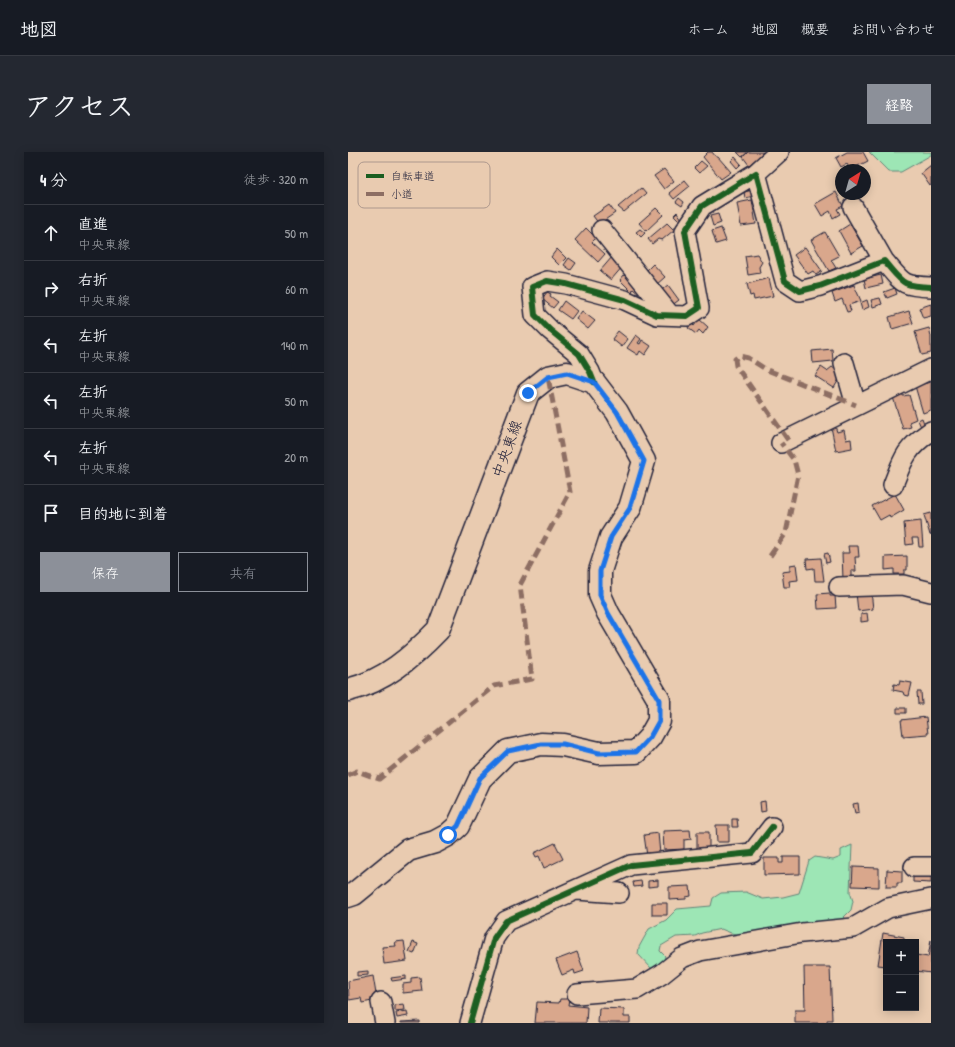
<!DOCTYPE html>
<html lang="ja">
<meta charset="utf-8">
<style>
body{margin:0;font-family:"Patrick Hand","Klee One",sans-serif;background:#242831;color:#f1f3f6}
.controls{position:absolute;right:12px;bottom:12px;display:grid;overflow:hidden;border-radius:0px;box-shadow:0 2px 10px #0003}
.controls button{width:36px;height:36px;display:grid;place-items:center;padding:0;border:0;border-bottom:1px solid #363941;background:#171b24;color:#f1f3f6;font:20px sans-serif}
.compass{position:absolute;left:487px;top:12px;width:36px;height:36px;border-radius:50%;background:#171b24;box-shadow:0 2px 10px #0003;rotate:37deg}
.stop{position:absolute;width:12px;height:12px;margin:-9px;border:3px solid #1a73e8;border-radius:50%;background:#fff}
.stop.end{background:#1a73e8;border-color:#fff;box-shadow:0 1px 4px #0008}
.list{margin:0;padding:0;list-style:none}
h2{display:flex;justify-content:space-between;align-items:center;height:52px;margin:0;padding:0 16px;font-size:17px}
h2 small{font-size:13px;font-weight:400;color:#9ea1a6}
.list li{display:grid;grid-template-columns:26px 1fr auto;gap:12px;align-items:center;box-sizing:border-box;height:56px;padding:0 16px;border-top:1px solid #363941}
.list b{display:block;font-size:15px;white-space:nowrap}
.list p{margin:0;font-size:13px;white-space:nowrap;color:#9ea1a6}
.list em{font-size:13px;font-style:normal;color:#9ea1a6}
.actions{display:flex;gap:8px;padding:12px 16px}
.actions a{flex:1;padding:9px 0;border:1px solid #8c9099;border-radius:0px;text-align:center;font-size:14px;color:#8c9099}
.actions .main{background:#8c9099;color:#fff}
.icon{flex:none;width:22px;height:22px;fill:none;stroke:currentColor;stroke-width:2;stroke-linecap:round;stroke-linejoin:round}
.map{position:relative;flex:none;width:583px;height:871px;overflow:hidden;border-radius:0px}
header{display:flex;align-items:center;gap:24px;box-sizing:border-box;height:56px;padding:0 20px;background:#171b24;border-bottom:1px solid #363941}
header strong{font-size:19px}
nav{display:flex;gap:22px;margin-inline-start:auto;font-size:14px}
.intro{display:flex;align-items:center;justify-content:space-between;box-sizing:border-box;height:96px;padding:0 24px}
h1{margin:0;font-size:28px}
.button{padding:10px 18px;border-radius:0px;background:#8c9099;color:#fff;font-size:14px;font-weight:700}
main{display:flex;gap:24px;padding:0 24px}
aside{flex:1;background:#171b24;border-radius:0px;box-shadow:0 2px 10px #0003}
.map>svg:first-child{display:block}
.green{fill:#9de6b5;stroke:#608478}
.building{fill:#d9a78c;stroke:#22223b}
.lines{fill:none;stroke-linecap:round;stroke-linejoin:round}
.minor-casing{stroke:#22223b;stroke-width:22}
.major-casing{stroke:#22223b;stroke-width:25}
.minor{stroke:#e9cbb0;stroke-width:19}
.major{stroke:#e9cbb0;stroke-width:22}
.quiet{stroke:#8d6e63;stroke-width:5;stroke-dasharray:10 5;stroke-linecap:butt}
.cycleway-casing{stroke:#e9cbb0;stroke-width:8}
.cycleway{stroke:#1b5e20;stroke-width:6}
.route{stroke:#1a73e8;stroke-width:5}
.labels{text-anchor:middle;stroke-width:3;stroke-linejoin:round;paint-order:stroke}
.street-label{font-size:15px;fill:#22223b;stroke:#e9cbb0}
.key{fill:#e9cbb0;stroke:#ad988d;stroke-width:1}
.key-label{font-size:11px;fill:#22223b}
</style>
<header>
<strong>地図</strong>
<nav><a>ホーム</a><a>地図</a><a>概要</a><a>お問い合わせ</a></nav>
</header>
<div class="intro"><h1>アクセス</h1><a class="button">経路</a></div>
<main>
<aside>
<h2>4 分<small>徒歩 · 320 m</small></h2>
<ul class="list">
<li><svg class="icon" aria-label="ahead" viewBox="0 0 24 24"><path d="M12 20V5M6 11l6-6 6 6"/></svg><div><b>直進</b><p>中央東線</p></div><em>50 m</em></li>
<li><svg class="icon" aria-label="right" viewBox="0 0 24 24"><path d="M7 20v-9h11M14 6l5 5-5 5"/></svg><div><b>右折</b><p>中央東線</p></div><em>60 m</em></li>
<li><svg class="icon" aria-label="left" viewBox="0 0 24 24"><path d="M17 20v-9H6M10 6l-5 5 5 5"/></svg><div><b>左折</b><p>中央東線</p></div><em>140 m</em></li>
<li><svg class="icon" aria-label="left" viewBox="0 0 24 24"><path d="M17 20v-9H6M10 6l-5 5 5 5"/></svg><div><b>左折</b><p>中央東線</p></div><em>50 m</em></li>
<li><svg class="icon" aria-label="left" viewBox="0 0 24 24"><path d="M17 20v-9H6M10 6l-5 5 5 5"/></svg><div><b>左折</b><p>中央東線</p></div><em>20 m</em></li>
<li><svg class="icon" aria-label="arrive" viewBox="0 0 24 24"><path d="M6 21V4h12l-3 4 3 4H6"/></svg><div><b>目的地に到着</b></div></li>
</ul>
<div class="actions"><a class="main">保存</a><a>共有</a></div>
</aside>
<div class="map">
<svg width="583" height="871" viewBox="0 0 583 871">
<rect width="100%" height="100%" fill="#e9cbb0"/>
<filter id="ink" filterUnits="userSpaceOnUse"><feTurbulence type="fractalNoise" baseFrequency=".025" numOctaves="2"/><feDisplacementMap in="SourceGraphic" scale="8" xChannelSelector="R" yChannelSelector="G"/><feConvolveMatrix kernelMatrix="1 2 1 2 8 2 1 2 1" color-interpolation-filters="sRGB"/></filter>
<g filter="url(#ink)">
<path class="green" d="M521,0H583V3L553,20H541Z
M504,693L502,740L505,749L503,758L493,768L404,785L383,781L373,777L354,781L347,784L328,785L313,794L312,799L317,804L315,811L304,817L290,802L291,795L301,777L318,768L329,757L363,754L365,746L373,741L398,740L415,747L435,745L451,741L461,709L467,705L485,708L493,705V698Z"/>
<path class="building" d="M360,0H364L368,5H370L383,20L373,27L355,5Z
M389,0H400L394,5Z
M400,0H416L401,13L395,5Z
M499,0H515L520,9L502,18L499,12L493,15L488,6Z
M387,5L393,12L389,16L383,9Z
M353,9L359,14L351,21L346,16Z
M583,13V33L582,34L573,21Z
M316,17L326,29L316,37L306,24Z
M337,28L342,34L326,47L321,41Z
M293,36L298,42L276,60L270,55Z
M405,38L406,44L397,46L396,40Z
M488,40L495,54L489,57L492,62L485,66L482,59L474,64L467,52Z
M331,46L336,50L334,54L328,50Z
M404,48L408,72L393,74L389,51Z
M261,53L267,61L251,72L245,64Z
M308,56L315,63L298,79L291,71Z
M329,60L334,67L332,69L326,63Z
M370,62L373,71L365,74L362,64Z
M319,71L326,78L314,88L310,87L304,92L300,87Z
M502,72L515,94L503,101L491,79Z
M238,76L248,86L244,90L257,102L250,110L227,88Z
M373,76L378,89L368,92L364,79Z
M292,77L297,81L293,85L288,80Z
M477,80L491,104L483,108L488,116L481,119L463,88Z
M457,95L474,119L468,123L465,119L460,122L446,103Z
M209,97L218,106L211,113L203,105Z
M409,102L414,110L411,115L412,121L400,123L397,104Z
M264,105L275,114L263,128L252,119Z
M221,106L228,111L223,118L216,113Z
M305,112L317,125L308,133L297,120Z
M276,123L293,139L291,142L285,137L284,140L272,128Z
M533,123L535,132L518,136L516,127Z
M421,126L425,144L406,148L405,143L402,144L399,132Z
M320,133L331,148L323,154L312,139Z
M506,133L513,149L501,153L503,159L499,160L494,147L487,150L484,141Z
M547,136L549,142L539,146L536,140Z
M199,140L203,142L202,144L210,150L205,156L194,147Z
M532,146L534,152L525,155L523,148Z
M519,148L521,155L514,158L512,151Z
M216,149L229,159L223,167L210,158Z
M583,152V164L575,166L571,156Z
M234,159L247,169L240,177L228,167Z
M561,159L565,171L544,177L541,165Z
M351,167L360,175L355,182L351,178L348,182L340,176L343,171L346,174Z
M581,176L583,184V201L574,203L567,180Z
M270,179L280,187L274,195L264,187Z
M288,183L293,187L290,191L292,192L294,188L303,194L297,203L292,199L290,203L279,196Z
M484,197L485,209L465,211L464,199Z
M473,215L479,219L484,215L494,222L486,236L467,224Z
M583,230V258L575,261L567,234Z
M554,239L555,244L561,243L568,267L561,270L563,275L555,277L544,242Z
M574,266L577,274L573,275L570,268Z
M487,274L489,280L496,278L498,288L503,287L504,296L488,299L483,275Z
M547,342L556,358L542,366L541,363L532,368L524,354Z
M583,361V382L582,383L576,363Z
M573,369L575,395H571L570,386H564L565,392L558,393L556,371Z
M500,394H510L511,405H507L508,419H503V426L495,427L494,401H501Z
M480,401L482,410L478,411L476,402Z
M559,404V418H556V422H546V417L537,418V405Z
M473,406L476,429H467L466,416L459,417L458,407Z
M448,412L450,428L441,429L442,435H436L434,420L442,419V413Z
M523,439L525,457L510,459L508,441Z
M482,441V444H487L488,456L470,457L469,442Z
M519,461L520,469L513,470V462Z
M552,529L564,531L561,544L556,543L555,540L545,538L546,532L551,533Z
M569,540H573L574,552H570Z
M549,556H558V561H549Z
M578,565L580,582L555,584L553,568Z
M417,649L418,659L413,660L412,650Z
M510,651L511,660L507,661L505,652Z
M384,667H389L390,675H384Z
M368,673H381V690H369Z
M342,678L343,687L336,688V697L316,698L315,679Z
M349,680H361V697H349Z
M310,681L312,702L299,704L296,683Z
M207,691L215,707L196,716L191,704L188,705L186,701Z
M435,705H452V722L416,723V706H431V711H435Z
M505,715L531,716V735L504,734Z
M539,718L554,719V731H549V735H538Z
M583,721V731L565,730V723Z
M310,728V734L300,735V729Z
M293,729L294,734L286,735L285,730Z
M342,734L343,744L338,745V747L321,748V735Z
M304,751H319V763H304Z
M535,781L556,785V790H538V814L530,813Z
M583,788V821L568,819V803L580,805Z
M56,789L59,809L36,812L34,795L48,794L47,790Z
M65,790L70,792L66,802L61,800Z
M229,800L236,819L227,822L226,818L214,823L208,808Z
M456,815H482L484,868H479V871H447V858H457Z
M20,819V823L9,824V820Z
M25,824L29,848L14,851L13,846L1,848L0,829Z
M58,824V827L44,829L43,826Z
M72,825L74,839L55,841V832L63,831V826Z
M212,847H221L220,853L239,855L238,871H187L189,850L211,851Z
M56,852L57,858L47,859V853Z
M251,856L276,857V865H282V871H250Z
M59,859L60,864L49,866L48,861Z
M72,869V871H53V870Z"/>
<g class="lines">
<defs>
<path id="minor" d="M408,21L431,0
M505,55L536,109
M254,78L322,163
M496,211L508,253
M246,230L242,220L231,202L202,178L187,163L184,135L199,129L218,132L277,148L309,163L339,164L351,156L337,79L354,54L408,21L437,129L452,139L472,134L536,109C555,131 553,134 583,135
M433,291L583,217
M545,333C555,307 558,296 583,279
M491,435L555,433L583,440
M566,715H583
M229,738L271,741
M229,842L289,837L314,822L334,806L352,799L454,781L505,776L540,756L583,747
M33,850L37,871
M122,871L146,786L158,769L283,713L404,701L424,675"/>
<path id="major" d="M0,538C37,529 64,505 90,478L180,241L200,225L219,221L246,230L269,260L296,309L282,356L263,385L252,419V443L260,461L311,548V569L302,585L288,600L251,601L215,593L193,592L160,599L132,627L110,674L100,683L87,690L60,698L6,742L0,744"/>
</defs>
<use href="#minor" class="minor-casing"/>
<use href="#major" class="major-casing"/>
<use href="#minor" class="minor"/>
<use href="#major" class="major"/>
<path class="quiet" d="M440,288L388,214L387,207L391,204L400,206L419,218L508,253
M422,404L438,381L450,323L446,308L433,291
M0,623L9,619L31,627L146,534L184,527L172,433L222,340L200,225"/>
<defs>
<path id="cycleway" d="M246,230L242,220L231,202L202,178L187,163L184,135L199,129L218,132L277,148L309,163L339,164L351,156L337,79L354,54L408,21L437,129L452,139L472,134L536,109C555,131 553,134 583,135
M122,871L146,786L158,769L283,713L404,701L424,675"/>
</defs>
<use href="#cycleway" class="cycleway-casing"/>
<use href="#cycleway" class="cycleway"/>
</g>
</g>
<g class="lines" filter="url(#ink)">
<path class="route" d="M100,683L110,674L132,626L160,599L193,592H215L251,601L288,600L302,585L311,569V548L260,461L252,443V419L263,385L282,356L296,309L269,260L246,230L219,221L200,225L180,241"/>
</g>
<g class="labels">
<g class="street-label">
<text transform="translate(159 297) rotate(-70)" y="5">中央東線</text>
</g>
</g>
<rect x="10" y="10" width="132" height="46" rx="6" class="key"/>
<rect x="18" y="22" width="18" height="4" fill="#1b5e20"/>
<rect x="18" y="40" width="18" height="4" fill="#8d6e63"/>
<g class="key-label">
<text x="43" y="28">自転車道</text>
<text x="43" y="46">小道</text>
</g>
</svg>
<div class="controls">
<button>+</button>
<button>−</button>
</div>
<svg class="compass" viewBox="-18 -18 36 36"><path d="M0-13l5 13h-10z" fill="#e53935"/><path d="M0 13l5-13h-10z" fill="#9ea1a6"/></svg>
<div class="stop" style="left:100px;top:683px"></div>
<div class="stop end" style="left:180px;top:241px"></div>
</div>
</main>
